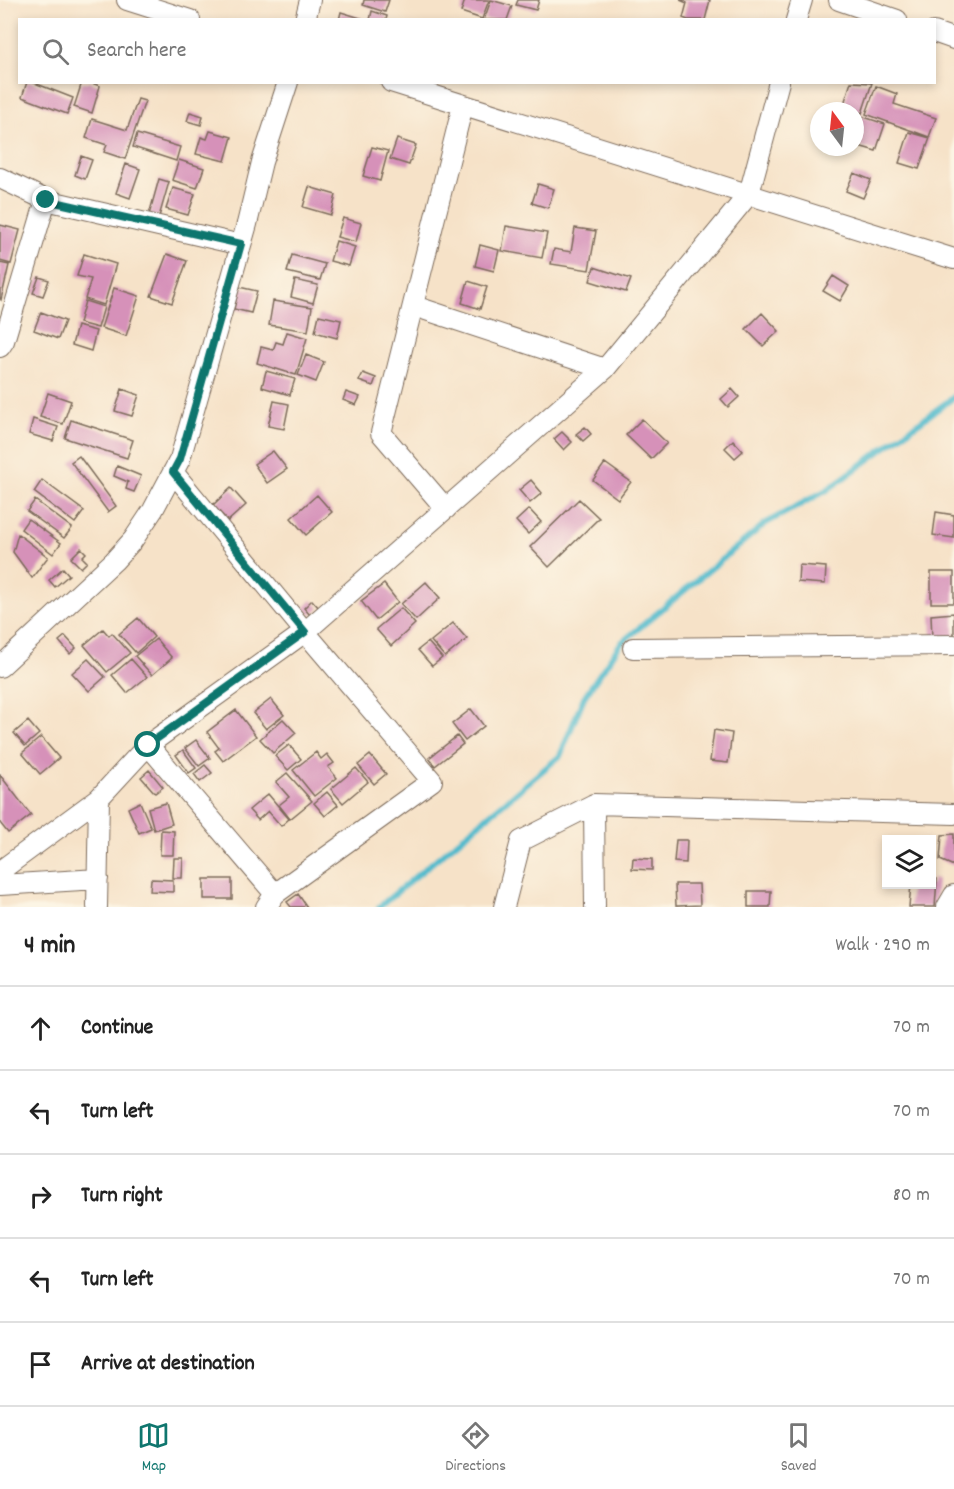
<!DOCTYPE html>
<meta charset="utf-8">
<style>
body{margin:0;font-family:Dekko,sans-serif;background:#f6f6f6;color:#222}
.controls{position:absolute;right:18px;bottom:18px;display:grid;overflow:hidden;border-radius:0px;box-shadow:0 3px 9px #0003}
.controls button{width:54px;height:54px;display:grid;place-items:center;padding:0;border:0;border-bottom:2px solid #e0e0e0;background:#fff;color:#222;font:30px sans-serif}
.compass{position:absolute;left:810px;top:102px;width:54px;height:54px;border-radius:50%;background:#fff;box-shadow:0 3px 9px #0003;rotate:345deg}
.stop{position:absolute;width:18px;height:18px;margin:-14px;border:4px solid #0f766e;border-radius:50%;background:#fff}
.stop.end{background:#0f766e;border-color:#fff;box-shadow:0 2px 6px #0008}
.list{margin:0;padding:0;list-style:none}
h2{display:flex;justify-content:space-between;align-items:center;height:78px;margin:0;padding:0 24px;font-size:26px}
h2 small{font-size:20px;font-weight:400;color:#767676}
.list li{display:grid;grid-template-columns:39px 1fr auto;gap:18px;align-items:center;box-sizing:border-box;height:84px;padding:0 24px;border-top:2px solid #e0e0e0}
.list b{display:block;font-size:22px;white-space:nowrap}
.list em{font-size:20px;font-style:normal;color:#767676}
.icon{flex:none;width:33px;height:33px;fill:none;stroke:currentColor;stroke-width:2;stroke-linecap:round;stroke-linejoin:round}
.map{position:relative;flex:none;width:954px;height:907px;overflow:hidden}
.search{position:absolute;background:#fff;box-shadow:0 3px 9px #0003;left:18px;right:18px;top:18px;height:66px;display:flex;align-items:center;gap:15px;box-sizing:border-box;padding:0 21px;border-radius:0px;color:#767676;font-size:22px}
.sheet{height:498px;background:#fff}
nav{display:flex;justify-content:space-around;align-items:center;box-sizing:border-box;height:84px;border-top:2px solid #e0e0e0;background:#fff;font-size:16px;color:#767676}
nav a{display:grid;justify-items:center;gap:3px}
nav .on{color:#0f766e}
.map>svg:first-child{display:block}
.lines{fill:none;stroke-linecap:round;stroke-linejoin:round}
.stream{stroke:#4fbacc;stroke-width:6}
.building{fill:#d691b9}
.minor-casing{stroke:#7c6a5a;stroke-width:22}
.minor{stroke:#fff;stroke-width:20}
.route{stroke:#0f766e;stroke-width:8}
</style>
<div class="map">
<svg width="954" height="907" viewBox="0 0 954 907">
<rect width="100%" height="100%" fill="#fcf5e5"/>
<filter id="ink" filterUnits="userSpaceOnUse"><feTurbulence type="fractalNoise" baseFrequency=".0167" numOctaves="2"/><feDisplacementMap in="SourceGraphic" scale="12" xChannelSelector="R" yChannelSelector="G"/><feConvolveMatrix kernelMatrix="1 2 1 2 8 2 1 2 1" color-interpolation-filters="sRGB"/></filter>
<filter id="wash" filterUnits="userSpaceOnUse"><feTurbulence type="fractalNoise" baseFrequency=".008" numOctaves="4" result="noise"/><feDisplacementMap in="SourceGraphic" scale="24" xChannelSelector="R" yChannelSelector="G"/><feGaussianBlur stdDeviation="1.35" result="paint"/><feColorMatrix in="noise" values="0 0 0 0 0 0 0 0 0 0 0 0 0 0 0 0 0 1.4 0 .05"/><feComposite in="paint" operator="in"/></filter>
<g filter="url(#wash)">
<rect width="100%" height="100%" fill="#f6e2c8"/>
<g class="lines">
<path class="stream" d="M379,907L560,756L584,697L621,643L766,523L827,490L954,397"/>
</g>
<g id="blocks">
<path class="building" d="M364,0H389L385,12L363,5Z
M465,0H489L482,19L461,12Z
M491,0L512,6L507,20H484Z
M518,0H539L536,10L516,5Z
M680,0H710L705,20H688L683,18L687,3Z
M372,11L387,16L386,20H370Z
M341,12L364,19V20H339Z
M27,82H32L73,98L67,114L22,97Z
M82,82H89L100,86L92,113L74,107Z
M851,82L872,83L862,113L843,107Z
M876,86L897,94L894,104L936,118L929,137L866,114Z
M138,99L145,101L125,159L104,152L107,145L86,138L92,119L127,130Z
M190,112L203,116L201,125L187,121Z
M855,114L885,124L876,151L855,145Z
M210,131L232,137L225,161L196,154L201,137L207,139Z
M909,132L930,138L919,169L899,163Z
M137,134L180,147L176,161L133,147Z
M397,139L416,145L409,165L390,159Z
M372,147L388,151L380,181L363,176Z
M81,156L92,160L85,179L75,175Z
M179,160L204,168L197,188L172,180Z
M126,164L140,169L130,198L116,193Z
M854,173L871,180L863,198L846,191Z
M159,179L169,182L159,217L149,215Z
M538,184L554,189L548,208L532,203Z
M309,187L336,195L331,215L303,207Z
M173,188L195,194L188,215L166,209Z
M343,218L361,223L356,242L337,237Z
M0,225L20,230L11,264L0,261Z
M506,226L547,233L542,258L502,251Z
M575,228L596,231L589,270L551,264L554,249L571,252Z
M336,241L355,247L349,266L330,261Z
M480,245L499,250L494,271L475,266Z
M84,254L116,264L104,305L85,299L91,279L77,276Z
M167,254L187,261L172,303L151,296Z
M292,255L325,264L320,280L287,272Z
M0,263L9,265L1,300L0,299Z
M594,267L631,279L626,292L590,281Z
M833,276L849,286L840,301L823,291Z
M39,277L49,280L43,296L33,293Z
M295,280L318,285L313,303L291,297Z
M468,281L487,287L480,309L462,303Z
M239,287L257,291L251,313L234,309Z
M114,288L139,296L126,336L101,328Z
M85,301L104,307L98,328L79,323Z
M273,301L312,307L308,331L269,325Z
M41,312L65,321L58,339L34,330Z
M762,313L779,331L763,346L746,329Z
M319,315L341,320L337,338L315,332Z
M77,326L96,331L91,351L72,345Z
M287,332L307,338L296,375L257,363L261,347L273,350L276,342L283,344Z
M306,355L324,362L316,382L298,375Z
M266,371L295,379L290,395L262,387Z
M363,373L376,378L373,386L359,381Z
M122,389L139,395L132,416L115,411Z
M732,389L739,397L728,407L721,399Z
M346,392L360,397L356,405L343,400Z
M48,393L71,401L63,424L40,417Z
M274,401L289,404L284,429L268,426Z
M33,419L58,427L53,441L29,434Z
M642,419L667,443L651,459L626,435Z
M71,420L133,440L127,458L65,438Z
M585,427L591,434L583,441L576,434Z
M562,432L572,442L564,450L554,439Z
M733,440L743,451L735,458L725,448Z
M273,451L287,469L267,483L254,464Z
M79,456L116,506L108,512L71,462Z
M605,463L631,482L618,499L593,480Z
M117,466L141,476L134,492L126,489L128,482L114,476Z
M42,480L84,511L75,523L34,492Z
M531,480L542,493L530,503L519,490Z
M231,488L246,505L228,521L213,505Z
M317,495L332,512L306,535L291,518Z
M579,499L599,518L549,567L530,547Z
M35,500L72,528L64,538L27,511Z
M529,509L541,522L528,534L516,521Z
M936,512L954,515V538L933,535Z
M28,519L61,543L53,554L21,529Z
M18,534L48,557L32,578L13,552Z
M81,548L86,553L82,557L87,562L81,568L71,558Z
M799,565L826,567L825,584L798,582Z
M63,568L69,575L55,587L49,580Z
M931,572H954V603H931Z
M426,582L440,598L416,620L401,604Z
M384,584L398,602L376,620L361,601Z
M312,600L319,608L310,615L304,608Z
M401,608L415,624L391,646L376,629Z
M954,613V638L932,639L931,615Z
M138,618L154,637L136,653L119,634Z
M453,623L467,639L445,657L431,641Z
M103,629L109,636L112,633L130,653L107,672L84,645Z
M65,636L76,648L70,654L59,641Z
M156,639L172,658L152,675L135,656Z
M428,642L442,658L432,666L418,650Z
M88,659L105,677L89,691L72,673Z
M131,659L147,677L127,693L112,675Z
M271,699L284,715L266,729L253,713Z
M471,709L484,726L465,741L452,724Z
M236,710L256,736L223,761L215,751L219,748L207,732Z
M283,719L296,733L273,753L260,739Z
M28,721L39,734L25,746L14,733Z
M714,730L732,733L728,763L710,761Z
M457,736L463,744L435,766L429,758Z
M41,737L59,758L40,774L22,753Z
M196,740L210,758L199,766L185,748Z
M289,745L301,759L288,770L275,756Z
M183,750L196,768L189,773L176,755Z
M316,752L321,759L327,754L334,763L328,767L337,778L314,796L293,770Z
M370,755L386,774L374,784L358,765Z
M205,765L212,773L200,782L194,774Z
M356,768L368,782L343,803L331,789Z
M149,770L163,787L155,793L141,777Z
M287,773L312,801L290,819L279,805L289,797L276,782Z
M0,775L31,815L8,833L0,823Z
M327,792L338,805L325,816L314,803Z
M268,794L289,819L281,826L268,811L258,820L249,810Z
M140,802L151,828L139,833L128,808Z
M166,803L172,824L154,830L148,808Z
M161,830L174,831L173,855H160Z
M954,834V866L940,860L942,835Z
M676,840H687L686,863L674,862Z
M174,858H183L182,878H173Z
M633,858L652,859V870L632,869Z
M151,879L173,880V892L150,891Z
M204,879H232V899H204Z
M932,879H937L935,907H909L911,884H932Z
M675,884H699L700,905L676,906Z
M748,891H771L770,907H748Z
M298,894L307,907H291L287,902Z"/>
</g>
</g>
<g filter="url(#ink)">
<use href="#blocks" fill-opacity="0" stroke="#7c6a5a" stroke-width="1.5"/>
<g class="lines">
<defs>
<path id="minor" d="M127,0L190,20
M839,0L897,20
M305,20L310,0
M796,20L802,0
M934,32L954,39
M391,82L954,259
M0,178L46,200L241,245
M414,306L605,369
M0,347L4,341L46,200
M173,472L305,632L432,781L275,894L266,907
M446,509L381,433L463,105
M633,648L954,645
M0,667L114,561L133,540L153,510L180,459L247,224L262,162L288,82
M148,745L275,894
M0,871L99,798L148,745L305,632L605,369L749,194L779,82
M0,885L98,879
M97,907L99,798
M504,907L521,841L594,804
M595,907L594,804L954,814
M947,907L954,895"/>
</defs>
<use href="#minor" class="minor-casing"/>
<use href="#minor" class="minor"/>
</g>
</g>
<g class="lines" filter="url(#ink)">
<path class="route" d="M46,200L241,244L180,459L173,472L305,632L148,745"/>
</g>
</svg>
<div class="controls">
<button><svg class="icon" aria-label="layers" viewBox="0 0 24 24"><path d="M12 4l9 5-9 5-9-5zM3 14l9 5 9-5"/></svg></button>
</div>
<svg class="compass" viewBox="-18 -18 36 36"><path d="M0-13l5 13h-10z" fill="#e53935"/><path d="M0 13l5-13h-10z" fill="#767676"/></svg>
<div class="stop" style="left:148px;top:745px"></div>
<div class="stop end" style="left:46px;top:200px"></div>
<div class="search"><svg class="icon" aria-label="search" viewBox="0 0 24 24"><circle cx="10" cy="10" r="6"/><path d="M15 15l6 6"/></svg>Search here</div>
</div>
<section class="sheet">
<h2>4 min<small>Walk · 290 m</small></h2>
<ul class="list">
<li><svg class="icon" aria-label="ahead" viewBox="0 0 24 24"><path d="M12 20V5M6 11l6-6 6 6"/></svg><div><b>Continue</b></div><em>70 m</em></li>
<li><svg class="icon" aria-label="left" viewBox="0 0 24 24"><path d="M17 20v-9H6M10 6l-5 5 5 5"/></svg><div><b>Turn left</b></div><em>70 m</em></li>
<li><svg class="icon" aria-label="right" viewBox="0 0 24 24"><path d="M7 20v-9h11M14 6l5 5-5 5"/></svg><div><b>Turn right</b></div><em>80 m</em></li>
<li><svg class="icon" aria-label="left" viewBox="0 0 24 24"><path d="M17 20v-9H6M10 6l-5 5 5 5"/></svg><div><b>Turn left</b></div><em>70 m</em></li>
<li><svg class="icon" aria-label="arrive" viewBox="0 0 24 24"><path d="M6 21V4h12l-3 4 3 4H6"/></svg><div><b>Arrive at destination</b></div></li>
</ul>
</section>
<nav>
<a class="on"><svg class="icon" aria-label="map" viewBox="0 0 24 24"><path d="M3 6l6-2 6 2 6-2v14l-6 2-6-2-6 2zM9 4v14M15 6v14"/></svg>Map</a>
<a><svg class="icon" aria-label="directions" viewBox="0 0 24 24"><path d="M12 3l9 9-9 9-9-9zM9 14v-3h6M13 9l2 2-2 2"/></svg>Directions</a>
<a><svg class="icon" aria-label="saved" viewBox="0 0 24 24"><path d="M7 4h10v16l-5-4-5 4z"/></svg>Saved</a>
</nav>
